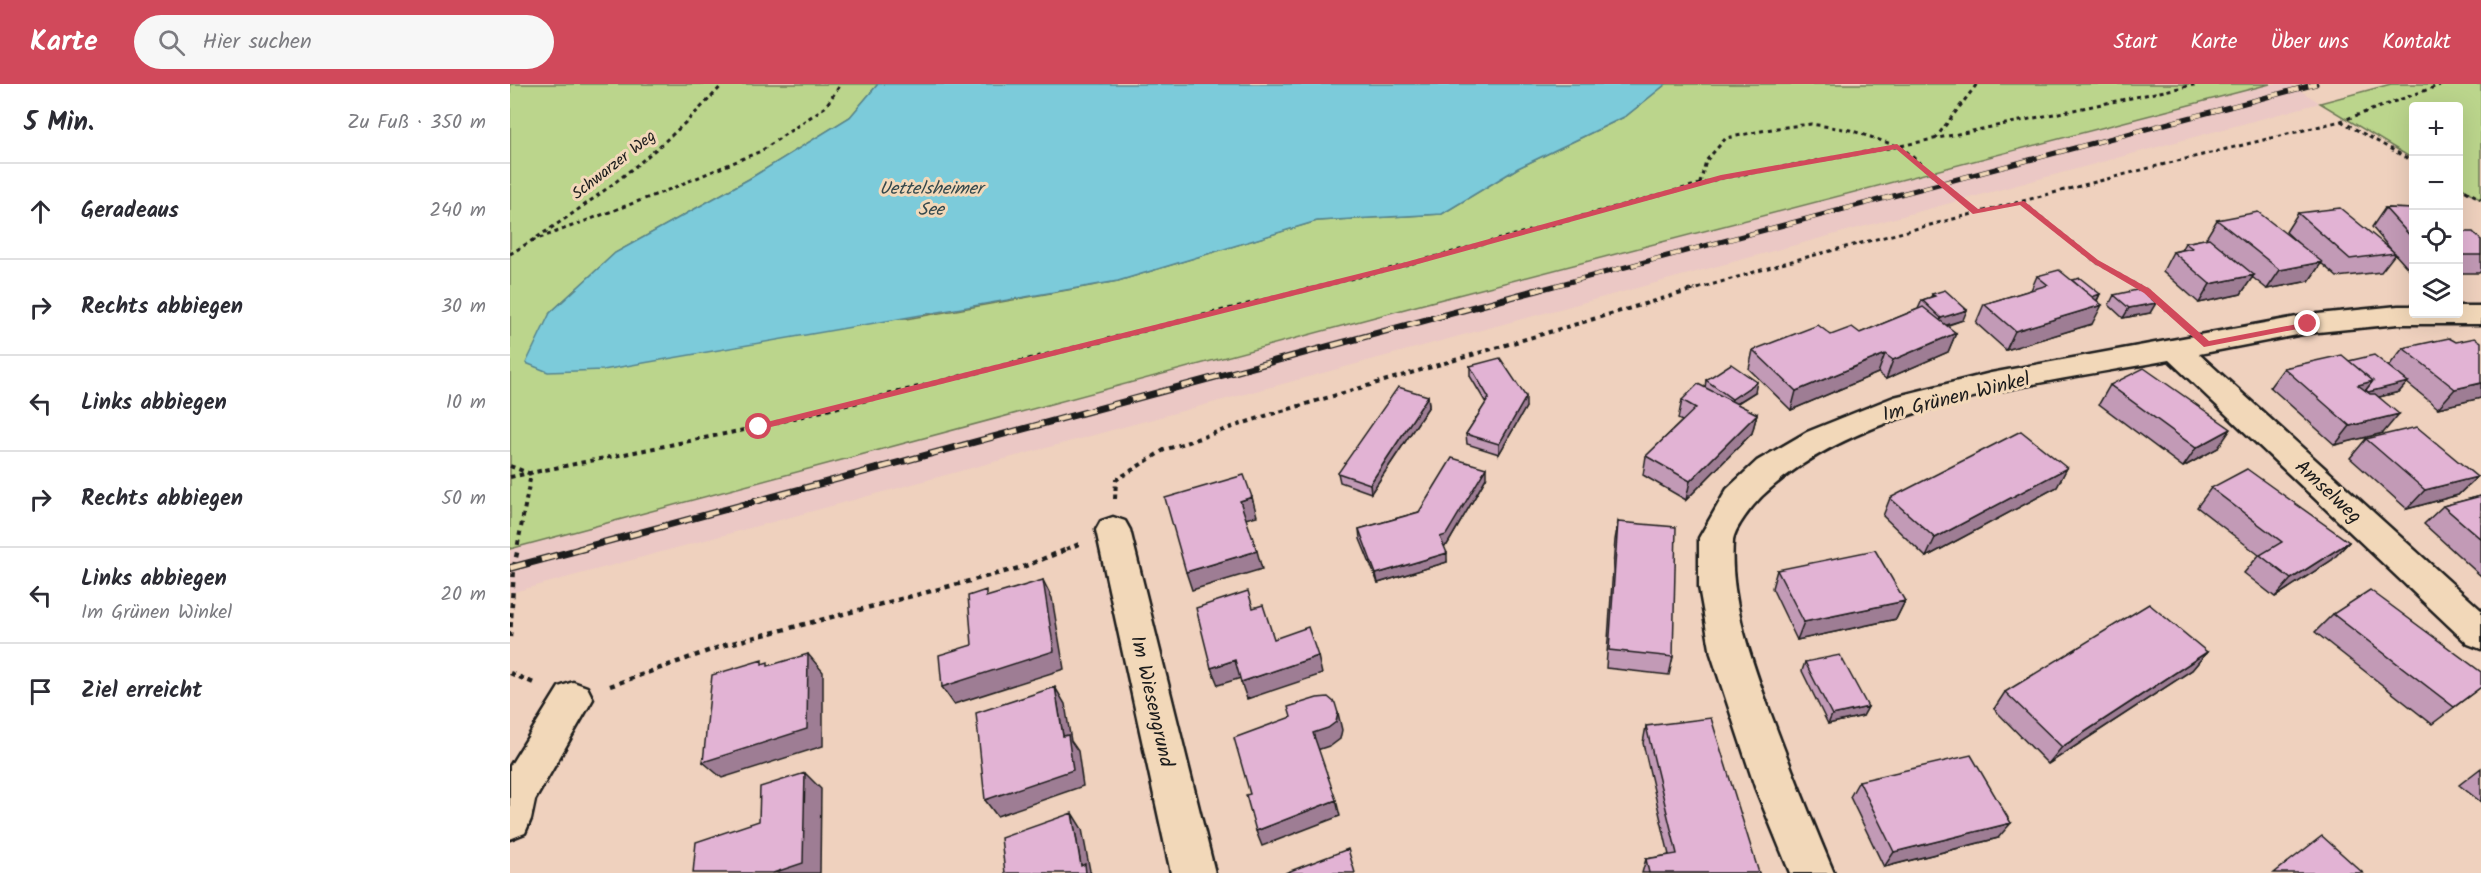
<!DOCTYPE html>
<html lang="de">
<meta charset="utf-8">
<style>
body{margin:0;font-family:Kalam,sans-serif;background:#f7f7f7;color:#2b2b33}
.controls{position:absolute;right:18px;top:18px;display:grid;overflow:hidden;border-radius:6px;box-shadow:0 6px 24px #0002}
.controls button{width:54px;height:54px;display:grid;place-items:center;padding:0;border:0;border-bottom:2px solid #e1e1e2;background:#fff;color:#2b2b33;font:30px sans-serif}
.stop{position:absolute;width:18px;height:18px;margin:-14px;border:4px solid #d1495b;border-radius:50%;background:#fff}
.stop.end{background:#d1495b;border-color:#fff;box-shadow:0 2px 6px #0008}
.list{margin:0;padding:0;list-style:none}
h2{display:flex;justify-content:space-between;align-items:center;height:78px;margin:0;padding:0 24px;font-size:26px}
h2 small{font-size:20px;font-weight:400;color:#7c7c81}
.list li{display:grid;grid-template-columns:39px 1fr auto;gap:18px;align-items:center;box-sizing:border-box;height:96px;padding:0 24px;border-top:2px solid #e1e1e2}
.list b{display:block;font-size:22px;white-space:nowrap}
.list p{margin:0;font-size:20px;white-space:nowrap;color:#7c7c81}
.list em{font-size:20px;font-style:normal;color:#7c7c81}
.icon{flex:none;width:33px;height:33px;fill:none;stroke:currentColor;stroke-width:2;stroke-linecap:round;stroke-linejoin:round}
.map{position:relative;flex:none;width:1971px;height:789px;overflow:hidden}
header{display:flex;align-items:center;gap:36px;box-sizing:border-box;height:84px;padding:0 30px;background:#d1495b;color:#fff}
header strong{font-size:28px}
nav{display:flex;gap:33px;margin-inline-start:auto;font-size:21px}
.search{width:420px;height:54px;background:#f7f7f7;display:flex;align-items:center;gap:15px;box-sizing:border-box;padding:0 21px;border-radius:33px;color:#7c7c81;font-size:22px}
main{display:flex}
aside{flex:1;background:#fff}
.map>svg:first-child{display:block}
.built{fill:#ebc8c5}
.green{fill:#bbd58c;stroke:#6c7854;stroke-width:1.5}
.water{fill:#7ccbda;stroke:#56858e;stroke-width:1.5}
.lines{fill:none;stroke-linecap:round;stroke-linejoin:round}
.minor-casing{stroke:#1c1c1c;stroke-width:5}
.path-far2{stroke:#1c1c1c;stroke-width:3;stroke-dasharray:4 4;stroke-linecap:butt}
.path-far1{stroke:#1c1c1c;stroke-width:4;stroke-dasharray:4.5 4.5;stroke-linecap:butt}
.path{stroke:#1c1c1c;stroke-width:4.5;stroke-dasharray:5 5;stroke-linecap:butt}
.minor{fill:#f2d8b9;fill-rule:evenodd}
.rail-far2-casing{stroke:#1c1c1c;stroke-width:5}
.rail-far1-casing{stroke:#1c1c1c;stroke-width:7}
.rail-casing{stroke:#1c1c1c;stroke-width:8}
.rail-far2{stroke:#f2d8b9;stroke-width:4;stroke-dasharray:10;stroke-linecap:butt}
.rail-far1{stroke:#f2d8b9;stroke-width:4.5;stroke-dasharray:13;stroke-linecap:butt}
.rail{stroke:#f2d8b9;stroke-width:5;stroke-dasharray:16;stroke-linecap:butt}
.wall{fill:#c29ab6;stroke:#1c1c1c;stroke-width:1.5}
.shaded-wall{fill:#9e7d94;stroke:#1c1c1c;stroke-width:1.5}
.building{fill:#e2b3d4;stroke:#1c1c1c;stroke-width:1.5}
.route{fill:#d1495b}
.labels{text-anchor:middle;stroke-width:6;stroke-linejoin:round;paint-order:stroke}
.far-street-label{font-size:16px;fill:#1c1c1c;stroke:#f2d8b9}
.far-water-label{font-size:18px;font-style:italic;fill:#34484c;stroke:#f2d8b9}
.street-label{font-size:20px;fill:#1c1c1c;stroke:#f2d8b9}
</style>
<header>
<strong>Karte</strong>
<div class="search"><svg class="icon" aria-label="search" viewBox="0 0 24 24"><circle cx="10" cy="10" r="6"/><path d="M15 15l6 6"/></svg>Hier suchen</div>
<nav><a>Start</a><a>Karte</a><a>Über uns</a><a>Kontakt</a></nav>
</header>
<main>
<aside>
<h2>5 Min.<small>Zu Fuß · 350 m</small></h2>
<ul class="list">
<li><svg class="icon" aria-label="ahead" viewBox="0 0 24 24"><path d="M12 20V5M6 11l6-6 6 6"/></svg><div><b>Geradeaus</b></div><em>240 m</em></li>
<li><svg class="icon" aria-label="right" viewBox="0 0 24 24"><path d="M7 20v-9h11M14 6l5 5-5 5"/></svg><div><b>Rechts abbiegen</b></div><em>30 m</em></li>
<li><svg class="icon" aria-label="left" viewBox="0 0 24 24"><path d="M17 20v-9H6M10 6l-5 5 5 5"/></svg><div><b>Links abbiegen</b></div><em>10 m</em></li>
<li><svg class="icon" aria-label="right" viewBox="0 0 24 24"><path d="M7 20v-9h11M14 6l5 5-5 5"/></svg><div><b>Rechts abbiegen</b></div><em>50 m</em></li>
<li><svg class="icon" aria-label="left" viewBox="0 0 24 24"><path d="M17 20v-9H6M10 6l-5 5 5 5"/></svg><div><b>Links abbiegen</b><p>Im Grünen Winkel</p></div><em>20 m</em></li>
<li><svg class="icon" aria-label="arrive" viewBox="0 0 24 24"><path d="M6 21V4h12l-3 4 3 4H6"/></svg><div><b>Ziel erreicht</b></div></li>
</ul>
</aside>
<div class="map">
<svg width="1971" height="789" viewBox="0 0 1971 789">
<rect width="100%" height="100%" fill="#efd1be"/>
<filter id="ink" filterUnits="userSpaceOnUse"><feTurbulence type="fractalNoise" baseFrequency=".0167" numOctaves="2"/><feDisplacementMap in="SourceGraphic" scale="12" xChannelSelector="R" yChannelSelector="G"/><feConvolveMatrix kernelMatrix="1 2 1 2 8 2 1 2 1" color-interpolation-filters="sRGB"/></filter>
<g filter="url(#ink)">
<path class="built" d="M1760,0H1780L1810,19L0,509V465L921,218Z"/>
<path class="green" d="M0,0H368L340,33L239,95L105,169L40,229L396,235L608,197L807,137L932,130L1008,84L1116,32L1156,0H1760L921,218L0,465Z
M1881,0H1971V116L1949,102L1948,22H1904L1903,75L1810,19Z"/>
<path class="water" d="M368,0H1156L1116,32L1008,84L932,130L807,137L608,197L93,286L38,288L16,279L40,229L105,169L239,95L340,33Z"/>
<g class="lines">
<defs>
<path id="minor" d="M1888,222H1904V230H1948V222H1971V240H1888L1798,249L1689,270L1971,526V565L1958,560L1659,276C1530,300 1351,318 1252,412C1243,421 1224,444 1223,457C1219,514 1240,572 1259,625C1279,680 1301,734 1324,789H1280L1245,703L1201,570L1189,503V454L1217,405L1247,377L1297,348L1384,313L1481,289L1798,231Z
M603,433L615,437L620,446L705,789H661L586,446L591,437Z
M63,598L77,603L83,615L25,716L21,735L15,749L0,755V682L49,603Z"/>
</defs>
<use href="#minor" class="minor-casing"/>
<path class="path-far2" d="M1831,37L1904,78
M1425,55L1467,0
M1390,62L1466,128
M1190,99L1196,77L1216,54L1267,44L1301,40L1340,46L1387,62
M1948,103L1971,115
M1512,118L1585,177L1636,207
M22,157L153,108L251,67L315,23L331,0
M0,170C72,127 157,63 213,0
M793,207L899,180L1211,94L1390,62L1688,0
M1180,207L1282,177L1643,83L1831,37L1933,0"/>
<path class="path-far1" d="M1634,205L1668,234
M0,382L21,390L7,465
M0,393L249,343L799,205
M605,415L606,396L654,366L752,333L1185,205
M556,465L569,460"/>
<path class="path" d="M0,553L4,483L8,464
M0,589L26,600
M100,602L215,561L513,483L560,464"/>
<use href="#minor" class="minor"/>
<defs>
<path id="rail-far2" d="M1025,207L1806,0"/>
<path id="rail-far1" d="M69,465L1031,205"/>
<path id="rail" d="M0,484L75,464"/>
</defs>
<use href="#rail-far2" class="rail-far2-casing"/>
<use href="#rail-far1" class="rail-far1-casing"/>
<use href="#rail" class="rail-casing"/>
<use href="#rail-far2" class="rail-far2"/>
<use href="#rail-far1" class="rail-far1"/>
<use href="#rail" class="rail"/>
</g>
<path class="wall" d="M1875,124L1904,125V189H1902L1885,170L1871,188L1827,193L1811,179L1799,197L1757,205L1742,193L1731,210L1689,219L1653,187L1663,168L1671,166L1675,159L1696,155V154L1707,136L1793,164L1776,148L1788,129L1883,168L1862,143Z
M1948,148L1971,156V187L1969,189H1948Z
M1527,192L1562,196L1590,210L1587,217L1582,240L1496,266L1466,239L1474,220L1521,206Z
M1422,210L1453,236L1436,242L1446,249L1438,268L1376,295L1368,289L1281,326L1239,285L1243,266L1321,251L1350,249L1408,225L1412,216L1421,213Z
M1604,211L1640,229L1613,234L1599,221Z
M1893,264L1971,314L1928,324L1897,299L1889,308L1869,313L1873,349L1825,361L1760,303L1774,284L1839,277L1878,283Z
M960,282L1016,323L989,370L957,360L956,350L976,319L960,292Z
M1196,296L1245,308L1226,320L1247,330L1242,349L1176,416L1133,391L1136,372L1172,337L1168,335L1172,316L1195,304Z
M1600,301L1708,364L1673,383L1589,320Z
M918,312L919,322L861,409L830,398L828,389Z
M1856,355L1967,393L1948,411L1897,425L1840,374Z
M1557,384L1547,403L1416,473L1373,432L1380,414Z
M976,394L937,461L934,462L937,478L868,499L850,455L849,445L909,428Z
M1701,404L1839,458L1822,476L1765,513L1734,489L1749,471L1687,423Z
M1971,412V492L1914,440L1933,422Z
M1108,438L1163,573L1159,591L1096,584L1105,456Z
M1267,486L1395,517L1386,535L1287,556L1262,504Z
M1823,530L1971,603L1922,640L1805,548Z
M1697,568L1682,586L1538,680L1484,625L1495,608Z
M1295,578L1358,623L1353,632L1318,640L1292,587Z
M1136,642L1249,789H1132L1136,775L1159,771L1133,659Z
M1971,684V718L1949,701Z
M1349,697L1488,754L1374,783L1340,713Z"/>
<path class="shaded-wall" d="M1812,178L1799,197L1757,205L1770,186Z
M1744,191L1731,210L1689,219L1700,200Z
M1590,210L1585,220L1580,213Z
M1646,219L1640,229L1613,234L1619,224Z
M1592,221L1582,240L1496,266L1505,247Z
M1457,226L1453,236L1427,244L1431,234Z
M1446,249L1438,268L1376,295L1383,276Z
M1375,270L1368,289L1281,326L1286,307Z
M1863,297L1848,316V301Z
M1247,298L1245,308L1219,324L1222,315Z
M1898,298L1889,308L1849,318L1858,308Z
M1971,299V314L1928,324L1945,305Z
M918,312L919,322L861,409L860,400Z
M1016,313V323L989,370V360Z
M1247,330L1242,349L1176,416L1180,397Z
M1889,330L1873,349L1825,361L1840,342Z
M1721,345L1708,364L1673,383L1686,364Z
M976,384V394L937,461L930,463V453Z
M1557,384L1547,403L1416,473L1425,454Z
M1967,393L1948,411L1897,425L1915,406Z
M742,413L747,432L735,435L730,417Z
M1839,458L1822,476L1765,513L1781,495Z
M747,467L752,485L682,506L676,488Z
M937,469V478L868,499L866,490Z
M533,496L542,514L554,585L444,620L432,603Z
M1395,517L1386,535L1287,556L1294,538Z
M1697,568L1682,586L1538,680L1552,663Z
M298,570L313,588V662L212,694L193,678Z
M808,572L812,590L737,615L731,598Z
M725,576L731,594L708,601L701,584Z
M545,603L555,620L561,657L568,667L573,702L487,732L475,716L553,652Z
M1358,623L1353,632L1318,640L1322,631Z
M828,629L832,646L830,655L822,661L807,666L803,649Z
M295,689L311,705L310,789H263Z
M826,716L830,732L752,762L746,747Z
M562,729L572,745L580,787L581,789H576L571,782Z
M1501,739L1488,754L1374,783L1384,768Z"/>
<path class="building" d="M1830,124L1885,169L1840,175L1788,129Z
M1875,124L1904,125V156Z
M1748,128L1812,178L1770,186L1707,136Z
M1948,148H1963L1971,156V171H1948Z
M1699,154L1744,191L1700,200L1663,168L1682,164L1675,159Z
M1549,186L1592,221L1505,247L1474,220L1538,201L1527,192Z
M1570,194L1590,210L1582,213L1562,196Z
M1631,205L1646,219L1619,224L1604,211Z
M1435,206L1457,226L1431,234L1412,216L1425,212L1422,210Z
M1413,223L1446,249L1383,276L1375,270L1286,307L1243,266L1308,241L1321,251L1342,243L1350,249Z
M1939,254L1946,258L1965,254L1971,258V299L1945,305L1893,264Z
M1832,271L1863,297L1848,301L1860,310H1865L1889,330L1840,342L1774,284Z
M1864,271L1898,298L1858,308L1856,306L1863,297L1839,277Z
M990,274L1016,313L989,360L956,350L979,314L960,282Z
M1221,280L1247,298L1222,315L1196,296Z
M1634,284L1721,345L1686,364L1600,301Z
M1188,300L1247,330L1180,397L1136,372L1186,324L1172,316Z
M888,303L918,312L860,400L828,389Z
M1907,343L1967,393L1915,406L1856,355Z
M1511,347L1557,384L1425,454L1380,414Z
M942,374L976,384L936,451L930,453L937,469L866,490L849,445L909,428Z
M1737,385L1839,458L1781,495L1750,471L1772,458L1701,404Z
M734,391L742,413L730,417L747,467L676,488L655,414Z
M1971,412V455L1933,422Z
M1108,438L1166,443L1163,573L1099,566Z
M1365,466L1395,517L1294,538L1267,486Z
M533,496L544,567L432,603L429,571L462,561L458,512L476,506V513Z
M1860,506L1971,588V603L1944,623L1823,530Z
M738,507L743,524L753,521L764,555L798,543L808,572L731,598L725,576L701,584L686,524Z
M1639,520L1697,568L1552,663L1495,608Z
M298,570L297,645L193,678L202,591L252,576V580L258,578V582Z
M1330,571L1358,623L1322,631L1295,578Z
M545,603L553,652L558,651L563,686L475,716L466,629Z
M818,613L825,619L828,629L826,638L818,644L803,649L826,716L746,747L736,711L740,710L724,654L781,633L778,623L807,614Z
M1201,634L1249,789H1139L1136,775L1167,770L1136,642Z
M1461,671L1501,739L1384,768L1349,697Z
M295,689L293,779L263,789H183L186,758L249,737L250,703Z
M562,729L571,782L575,780L576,789H495L491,754Z
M1812,752L1853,789H1764Z
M838,765L845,789H775Z"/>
</g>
<path class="route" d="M1387,60L1468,125L1514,117L1588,176L1640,205L1699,257L1798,238L1802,240L1798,243L1694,263L1634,209L1583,179L1510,121L1463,130L1386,65L1212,96L901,182L249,346L244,343L249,340L896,178L1211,91Z"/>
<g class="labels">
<g class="far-street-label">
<text transform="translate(103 80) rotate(-38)" y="6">Schwarzer Weg</text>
</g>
<g class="far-water-label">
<text x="421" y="110">Uettelsheimer<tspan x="421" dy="21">See</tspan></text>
</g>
<g class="street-label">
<text transform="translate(1446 312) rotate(-14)" y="7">Im Grünen Winkel</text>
<text transform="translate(1819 407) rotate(43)" y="7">Amselweg</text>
<text transform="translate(643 617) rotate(77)" y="7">Im Wiesengrund</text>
</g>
</g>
</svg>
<div class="controls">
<button>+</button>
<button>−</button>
<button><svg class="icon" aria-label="locate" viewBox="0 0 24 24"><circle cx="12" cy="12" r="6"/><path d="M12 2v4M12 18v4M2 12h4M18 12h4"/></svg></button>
<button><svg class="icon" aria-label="layers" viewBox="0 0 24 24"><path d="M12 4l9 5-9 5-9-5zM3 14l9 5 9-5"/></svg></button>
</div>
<div class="stop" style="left:249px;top:343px"></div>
<div class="stop end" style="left:1798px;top:240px"></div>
</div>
</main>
